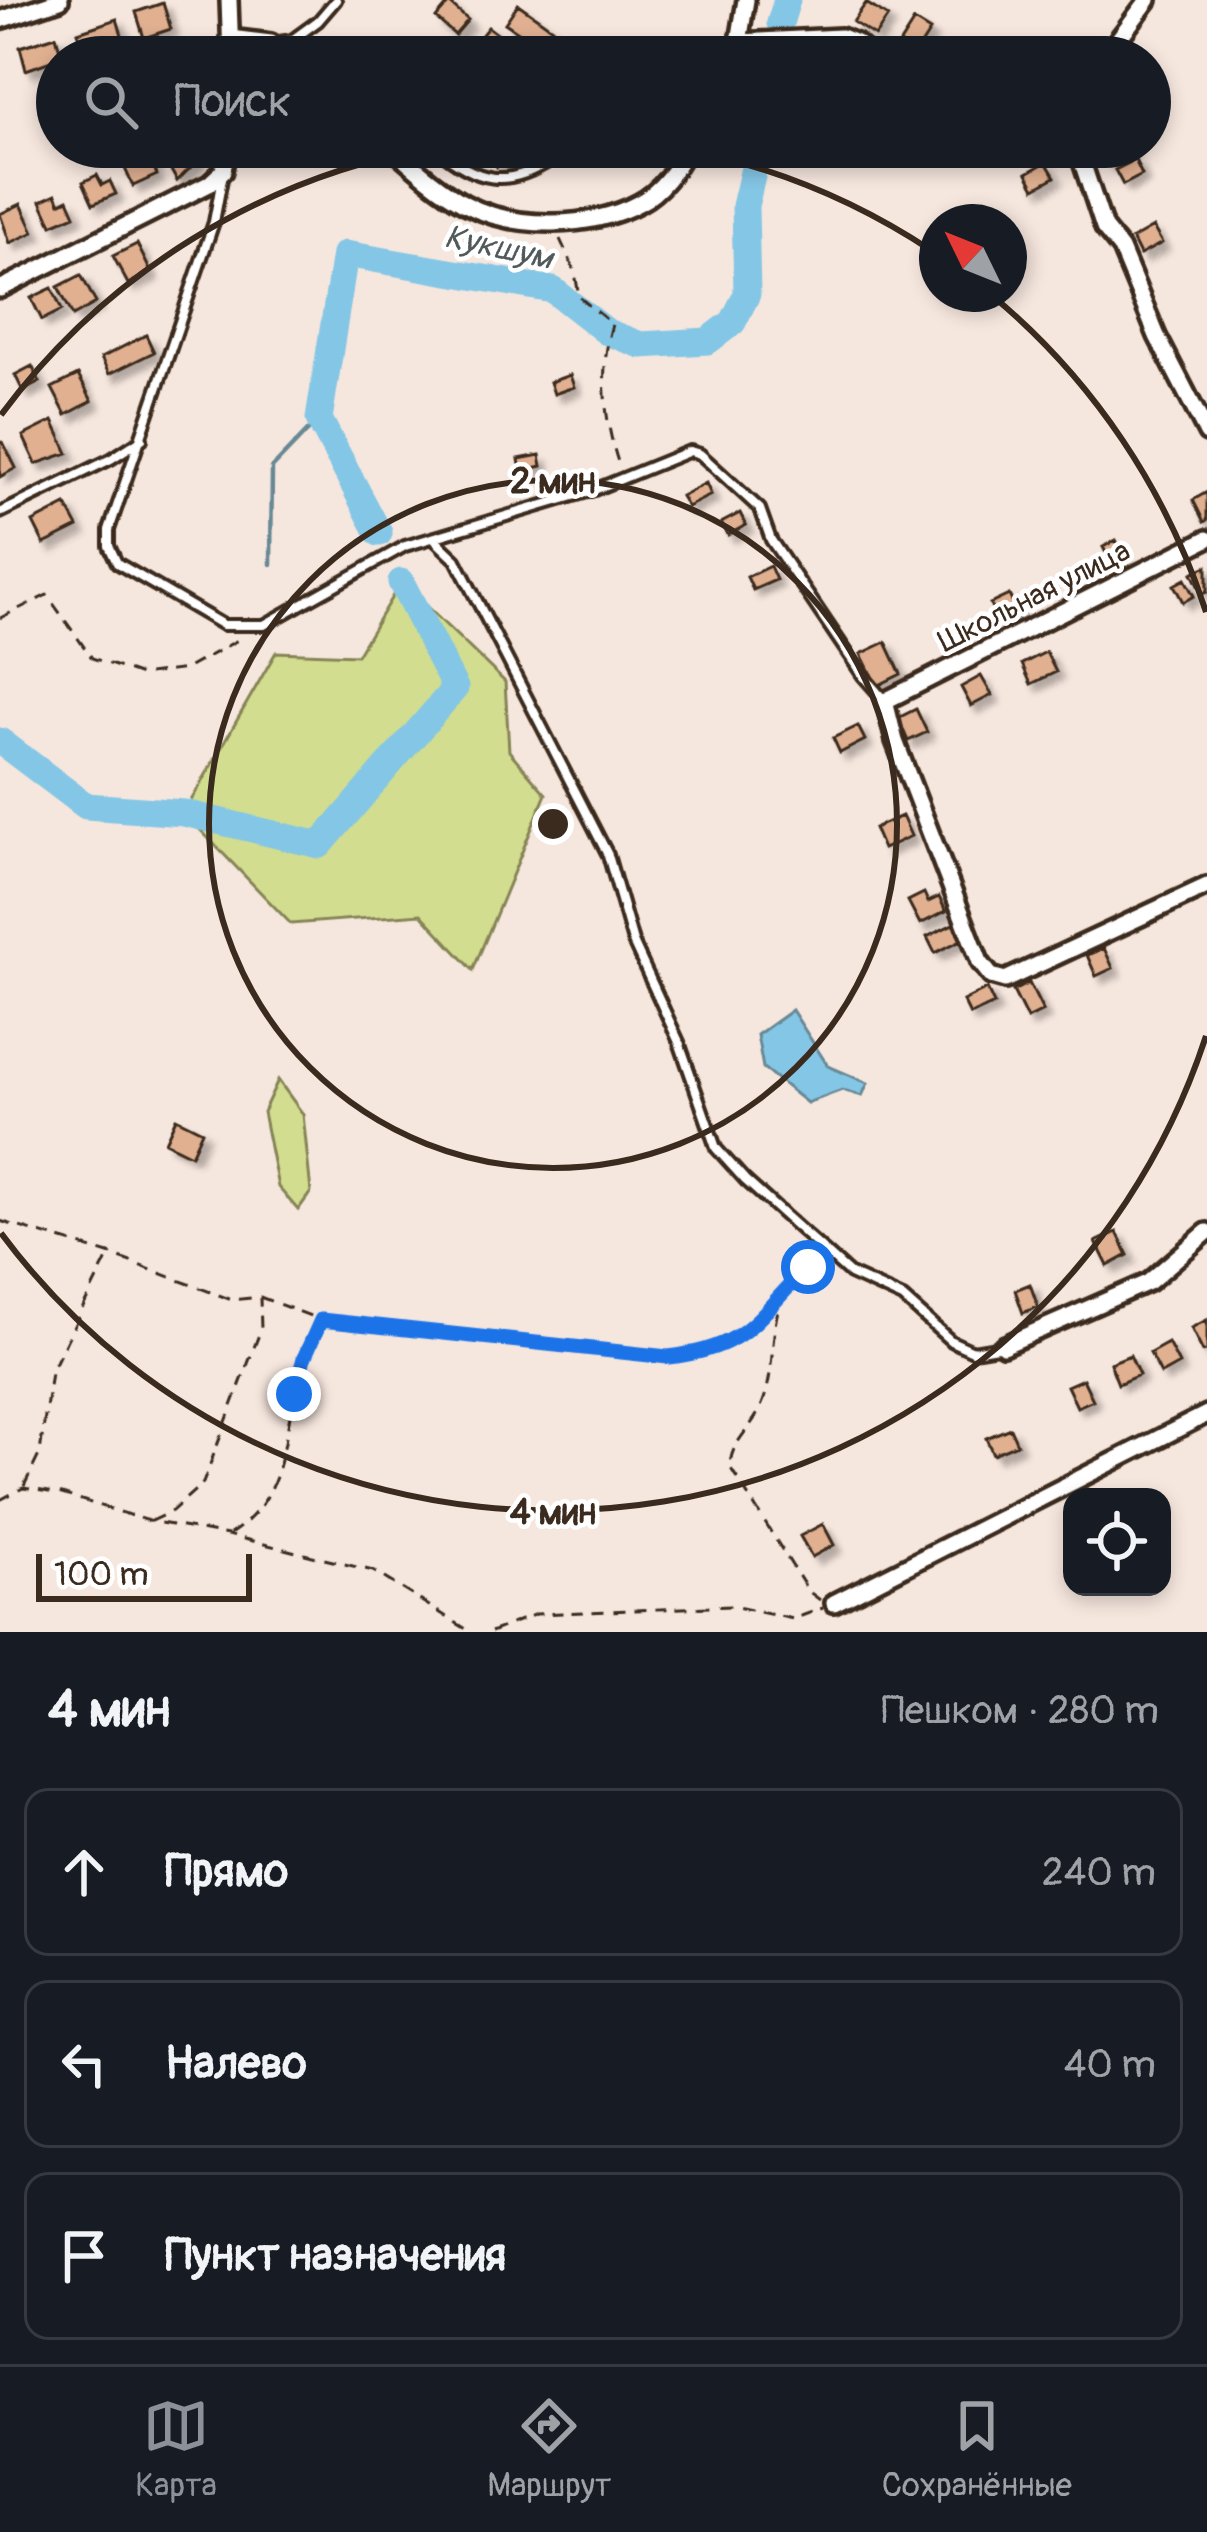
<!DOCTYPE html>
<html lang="ru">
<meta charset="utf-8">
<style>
body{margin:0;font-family:Pangolin,sans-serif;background:#242831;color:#f1f3f6}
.controls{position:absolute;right:36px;bottom:36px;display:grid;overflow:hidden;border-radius:24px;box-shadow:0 6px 18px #0003}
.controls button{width:108px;height:108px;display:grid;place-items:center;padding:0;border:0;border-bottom:3px solid #363941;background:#171b24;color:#f1f3f6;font:60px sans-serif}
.compass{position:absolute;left:919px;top:204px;width:108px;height:108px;border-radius:50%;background:#171b24;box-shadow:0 6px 18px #0003;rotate:313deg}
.scale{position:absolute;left:36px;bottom:30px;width:216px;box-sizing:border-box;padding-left:12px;border:6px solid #3b2a1e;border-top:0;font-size:33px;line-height:42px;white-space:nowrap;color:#3b2a1e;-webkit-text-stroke:9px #fff;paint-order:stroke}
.stop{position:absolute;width:36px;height:36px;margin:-27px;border:9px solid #1a73e8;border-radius:50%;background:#fff}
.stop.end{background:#1a73e8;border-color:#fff;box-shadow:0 3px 12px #0008}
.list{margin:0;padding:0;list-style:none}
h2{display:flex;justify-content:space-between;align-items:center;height:156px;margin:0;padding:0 48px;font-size:51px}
h2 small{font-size:39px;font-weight:400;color:#9ea1a6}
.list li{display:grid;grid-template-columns:78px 1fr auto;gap:36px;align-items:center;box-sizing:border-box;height:168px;margin:0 24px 24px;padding:0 24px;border:3px solid #363941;border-radius:24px}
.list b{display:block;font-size:45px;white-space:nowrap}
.list em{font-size:39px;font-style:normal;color:#9ea1a6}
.icon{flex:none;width:66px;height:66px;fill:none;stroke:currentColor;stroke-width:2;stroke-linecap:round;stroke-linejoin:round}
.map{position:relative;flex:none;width:1207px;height:1632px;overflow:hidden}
.search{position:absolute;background:#171b24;box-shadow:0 6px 18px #0003;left:36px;right:36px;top:36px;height:132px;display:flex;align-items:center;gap:30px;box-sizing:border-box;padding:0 42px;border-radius:66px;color:#9ea1a6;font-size:45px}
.sheet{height:732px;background:#171b24}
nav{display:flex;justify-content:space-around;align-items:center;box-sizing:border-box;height:168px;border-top:3px solid #363941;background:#171b24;font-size:33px;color:#9ea1a6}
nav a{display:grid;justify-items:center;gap:6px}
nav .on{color:#8c9099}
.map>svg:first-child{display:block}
.green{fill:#d2dd90;stroke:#868457;stroke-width:3}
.water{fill:#84c6e5;stroke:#678895;stroke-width:3}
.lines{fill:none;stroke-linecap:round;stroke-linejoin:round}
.stream{stroke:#678895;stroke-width:4.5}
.river{stroke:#84c6e5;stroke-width:27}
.building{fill:#e0b091;stroke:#3b2a1e;stroke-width:3;filter:url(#shadow)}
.service-casing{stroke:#3b2a1e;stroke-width:16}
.minor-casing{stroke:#3b2a1e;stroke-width:24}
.path{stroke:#3b2a1e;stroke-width:3;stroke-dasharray:12 9;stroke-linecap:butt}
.service{stroke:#fff;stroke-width:8}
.minor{stroke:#fff;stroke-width:15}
.route{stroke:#1a73e8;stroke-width:15}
.ring{fill:none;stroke:#3b2a1e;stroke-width:6}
.labels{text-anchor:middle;stroke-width:9;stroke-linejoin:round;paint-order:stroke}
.street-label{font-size:30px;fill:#3b2a1e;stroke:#fff}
.water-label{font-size:33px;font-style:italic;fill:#51595a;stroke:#fff}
.centre{fill:#3b2a1e;stroke:#fff;stroke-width:6}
.ring-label{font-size:36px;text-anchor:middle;font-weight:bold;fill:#3b2a1e;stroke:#fff;stroke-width:9;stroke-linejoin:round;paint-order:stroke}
</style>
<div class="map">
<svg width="1207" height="1632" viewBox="0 0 1207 1632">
<defs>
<filter id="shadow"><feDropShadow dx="7" dy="7" stdDeviation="3" flood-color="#0004"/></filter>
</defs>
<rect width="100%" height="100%" fill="#f6e7de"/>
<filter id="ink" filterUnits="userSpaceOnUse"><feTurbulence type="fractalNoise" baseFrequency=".00833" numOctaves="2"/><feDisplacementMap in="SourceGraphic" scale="24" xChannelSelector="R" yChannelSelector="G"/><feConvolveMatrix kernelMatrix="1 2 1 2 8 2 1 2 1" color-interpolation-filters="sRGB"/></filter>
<g filter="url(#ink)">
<path class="green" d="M401,582L505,682L509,751L546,794L473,970L421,914L291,924L184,813L276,652L357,655Z
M278,1080L303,1114L311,1192L298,1210L278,1187L263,1112Z"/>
<path class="water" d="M792,1010L828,1066L868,1083L862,1096L842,1090L807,1103L763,1068L757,1035Z"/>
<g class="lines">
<path class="stream" d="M271,564L272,468L319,419"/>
<path class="river" d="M780,23L787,0
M379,533L319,419L345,254L553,290L607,332L641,345L708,341L733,322L747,294L745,206L759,147
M0,741L86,806L184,813L320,845L455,688L401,582"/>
</g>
<path class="building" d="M163,3L171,29L144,38L136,12Z
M449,3L468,20L455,35L436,18Z
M866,3L888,17L875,36L853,22Z
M518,4L552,28L539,46L505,23Z
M117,19L128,54L110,57L107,50L86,57L78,32Z
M914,21L930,31L916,53L900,43Z
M488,27L505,40L492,57L475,43Z
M56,36L62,57L26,70L20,47Z
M158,147H173L180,160L191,150L198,160L177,181Z
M486,147H525L527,151L497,167Z
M1129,147L1131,151L1108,164L1099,148Z
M139,157L143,165L151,161L157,175L133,186L123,164Z
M1135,160L1142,175L1123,185L1115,170Z
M1046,162L1055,177L1035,188L1027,173Z
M97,175L102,185L110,181L116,194L93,204L83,182Z
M56,194L60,203L68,199L75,215L52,225L41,201Z
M21,204L34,232L10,243L0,214Z
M1153,227L1162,243L1140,255L1132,239Z
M137,244L151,272L128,284L113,256Z
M81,275L96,303L73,316L58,287Z
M52,288L62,310L42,320L31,298Z
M146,335L154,352L109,374L101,358Z
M32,366L40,382L23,391L15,375Z
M78,375L92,401L66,415L52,388Z
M570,375L574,387L554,394L550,382Z
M53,421L68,453L36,464L23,436Z
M3,442L16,468L0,477V443Z
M540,455L542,466L521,471L519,459Z
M706,483L711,495L687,507L681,496Z
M1207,492V520L1204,522L1193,500Z
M1207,492V520L1204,522L1193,500Z
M66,505L78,527L44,544L33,522Z
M740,513L746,525L728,535L721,523Z
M1116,540L1126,560L1113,566L1103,547Z
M770,566L776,580L753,590L747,577Z
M1207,566V592L1202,594L1192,573Z
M1185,579L1194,596L1183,602L1174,585Z
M1009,595L1018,614L999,623L990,604Z
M886,642L901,674L877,686L861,654Z
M1046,652L1056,672L1031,684L1022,664Z
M981,676L992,695L971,706L961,687Z
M916,709L927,732L908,741L898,718Z
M858,726L865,740L840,753L833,738Z
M902,816L911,836L883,849L874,828Z
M924,893L928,902L939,897L946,911L920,924L908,901Z
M953,924L961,940L935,953L927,937Z
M1104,948L1113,968L1096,976L1087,955Z
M1029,983L1043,1011L1027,1019L1013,991Z
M987,989L994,1004L970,1015L963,1001Z
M176,1118L202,1131L191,1155L165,1142Z
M1117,1232L1128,1255L1108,1266L1096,1242Z
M1030,1284L1038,1307L1023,1313L1015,1290Z
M1207,1320V1350L1203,1352L1191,1328Z
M1168,1343L1179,1364L1161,1374L1150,1353Z
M1130,1355L1139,1375L1118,1384L1110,1363Z
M1083,1379L1093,1400L1077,1407L1067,1386Z
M1010,1428L1017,1444L993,1454L986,1438Z
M823,1524L834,1545L812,1557L800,1536Z"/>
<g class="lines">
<defs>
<path id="service" d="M292,40L318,21L336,0
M273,43L292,40L320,57
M435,147C477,182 506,190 554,158
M223,173L214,222L109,530V546L117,563L223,625H264L405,546L594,490L690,451L700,454L760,509L771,540L863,676L885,701
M0,513L111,459L142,439
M436,541L456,560L608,855L633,942L679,1042L716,1148L745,1180L850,1274L903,1298L951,1341L973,1351L1003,1346"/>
<path id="minor" d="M229,0L231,57
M0,20L60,0
M230,38L271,43L288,57
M739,42L841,37L856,43L873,57
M732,57L739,42L746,0
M1105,57L1148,0
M391,147C414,167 438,189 465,204C514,230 591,229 639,203C662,191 676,169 688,147
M1082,147L1083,165L1104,228L1121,249L1157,336L1207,433
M0,289L209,184L223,171L227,147
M1207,539L885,701L895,741L980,962L991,976L1005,980L1207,886
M1003,1346L1149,1282L1207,1232
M834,1603L1207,1414"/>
</defs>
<use href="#service" class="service-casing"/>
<use href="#minor" class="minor-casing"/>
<path class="path" d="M560,239L575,272L579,297L612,324C599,371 604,420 619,465
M0,618L47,595L92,658L141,675L186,669L243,637
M0,1221L109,1254L232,1300L260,1297L321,1320L668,1357C690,1354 714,1354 733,1342C767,1319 784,1268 830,1271
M800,1274L813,1259
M784,1292C768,1329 777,1371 761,1407C752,1429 730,1442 730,1467L808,1591L820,1600
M24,1486L40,1453L51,1372L109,1255
M0,1500L23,1488L62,1494L149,1521L228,1535L373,1571L471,1632
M151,1521L172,1511L203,1483L261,1329L260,1298
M230,1534C285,1499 281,1449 295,1392C301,1366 311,1343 321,1320
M491,1632L536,1614L732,1606L793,1619L823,1608"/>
<use href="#service" class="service"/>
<use href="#minor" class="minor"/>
</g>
</g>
<g class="lines" filter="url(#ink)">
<path class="route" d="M294,1394L304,1358L321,1320L668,1357C749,1348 754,1319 808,1267"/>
</g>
<g class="ring">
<circle cx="553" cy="824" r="344"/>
<path d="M1206 1036A687 687 0 0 1 1 1233M1 415A687 687 0 0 1 434 147M672 147A687 687 0 0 1 932 251M995 298A687 687 0 0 1 1206 612"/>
</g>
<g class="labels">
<g class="street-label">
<text transform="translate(1034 596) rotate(-27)" y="10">Школьная улица</text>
</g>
<g class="water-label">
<text transform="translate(499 246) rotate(12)" y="12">Кукшум</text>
</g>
</g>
<circle cx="553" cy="824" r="18" class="centre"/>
<g class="ring-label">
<text x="553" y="493">2 мин</text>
<text x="553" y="1524">4 мин</text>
</g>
</svg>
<div class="controls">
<button><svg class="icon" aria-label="locate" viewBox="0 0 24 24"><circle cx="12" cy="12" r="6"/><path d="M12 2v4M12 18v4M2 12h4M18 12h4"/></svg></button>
</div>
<svg class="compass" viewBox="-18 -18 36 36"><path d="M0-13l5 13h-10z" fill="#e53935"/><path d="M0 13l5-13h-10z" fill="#9ea1a6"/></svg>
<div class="scale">100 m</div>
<div class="stop" style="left:808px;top:1267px"></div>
<div class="stop end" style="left:294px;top:1394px"></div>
<div class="search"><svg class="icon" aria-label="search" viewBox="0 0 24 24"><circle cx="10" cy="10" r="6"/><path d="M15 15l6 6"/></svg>Поиск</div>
</div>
<section class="sheet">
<h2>4 мин<small>Пешком · 280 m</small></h2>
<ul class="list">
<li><svg class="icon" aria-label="ahead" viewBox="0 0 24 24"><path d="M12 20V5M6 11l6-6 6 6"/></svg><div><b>Прямо</b></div><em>240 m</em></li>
<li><svg class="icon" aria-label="left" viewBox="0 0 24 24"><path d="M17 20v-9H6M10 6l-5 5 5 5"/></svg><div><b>Налево</b></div><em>40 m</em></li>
<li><svg class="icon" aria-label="arrive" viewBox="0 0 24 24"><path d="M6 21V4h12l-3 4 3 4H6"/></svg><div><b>Пункт назначения</b></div></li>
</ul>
</section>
<nav>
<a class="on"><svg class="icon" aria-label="map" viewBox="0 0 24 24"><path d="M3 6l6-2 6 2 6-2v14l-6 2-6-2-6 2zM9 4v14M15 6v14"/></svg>Карта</a>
<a><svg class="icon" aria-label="directions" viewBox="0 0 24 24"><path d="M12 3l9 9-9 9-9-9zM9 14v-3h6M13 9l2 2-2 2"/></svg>Маршрут</a>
<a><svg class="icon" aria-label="saved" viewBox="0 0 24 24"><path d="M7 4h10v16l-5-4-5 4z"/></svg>Сохранённые</a>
</nav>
